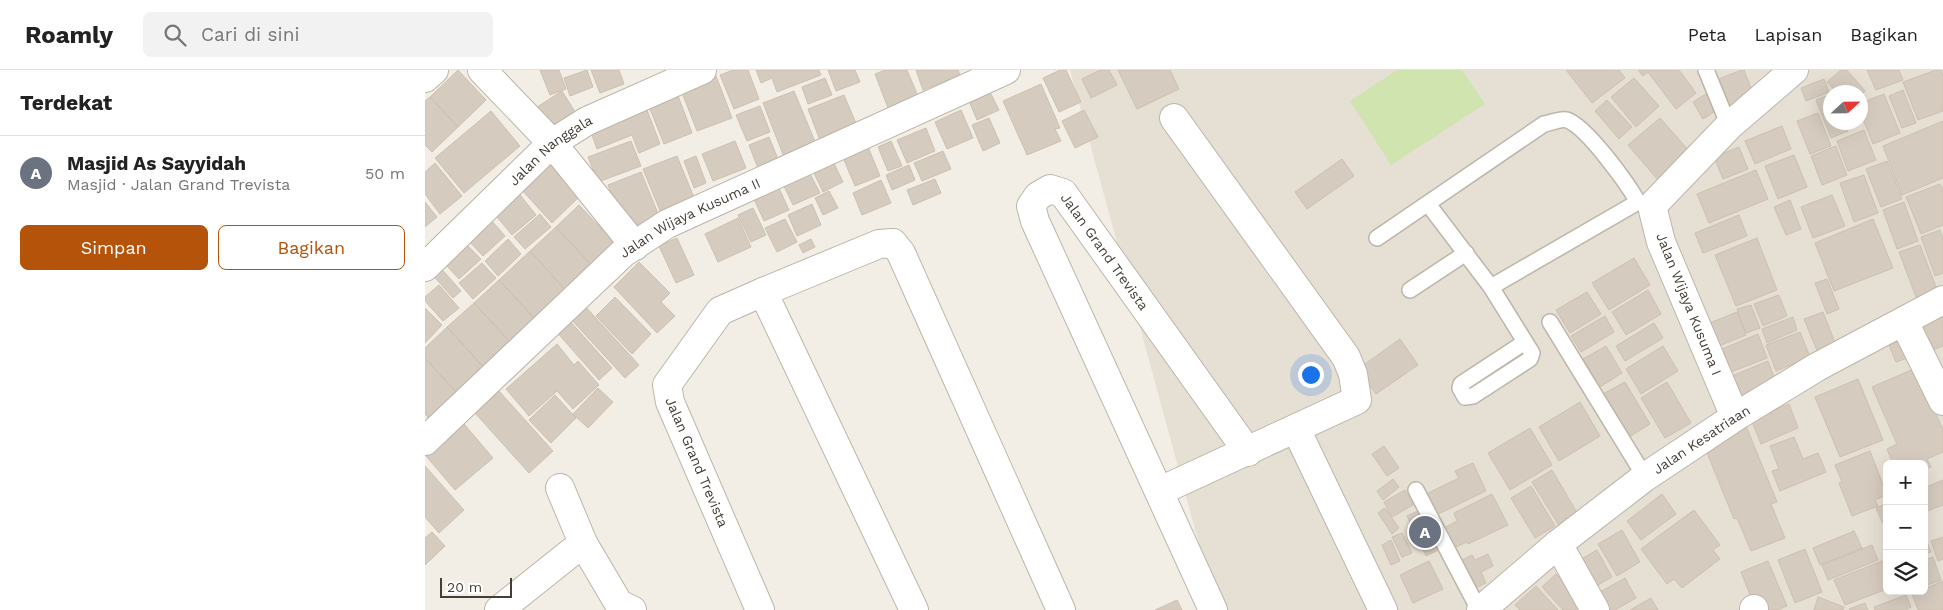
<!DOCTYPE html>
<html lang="id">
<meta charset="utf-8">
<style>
body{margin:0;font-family:"Work Sans",sans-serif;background:#f2f2f2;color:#222}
.controls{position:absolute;right:15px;bottom:15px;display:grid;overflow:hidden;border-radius:8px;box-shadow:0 5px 20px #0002}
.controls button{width:45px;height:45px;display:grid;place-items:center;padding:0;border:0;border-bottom:1px solid #e0e0e0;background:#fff;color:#222;font:25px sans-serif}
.compass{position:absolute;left:1398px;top:15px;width:45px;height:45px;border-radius:50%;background:#fff;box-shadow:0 5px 20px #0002;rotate:68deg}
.scale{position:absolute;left:15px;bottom:12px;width:72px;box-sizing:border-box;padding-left:5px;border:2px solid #443e36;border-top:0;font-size:14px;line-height:18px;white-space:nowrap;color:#443e36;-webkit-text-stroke:4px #fff;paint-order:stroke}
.you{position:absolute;left:885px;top:304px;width:18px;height:18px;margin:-12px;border:4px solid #fff;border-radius:50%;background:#1a73e8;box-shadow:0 0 0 8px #1a73e833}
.badge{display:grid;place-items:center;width:32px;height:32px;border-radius:50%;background:#b45309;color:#fff;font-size:16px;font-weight:700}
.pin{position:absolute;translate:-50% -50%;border:2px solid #fff;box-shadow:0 1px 5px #0006}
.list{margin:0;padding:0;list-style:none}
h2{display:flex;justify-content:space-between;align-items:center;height:65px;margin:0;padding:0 20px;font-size:21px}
h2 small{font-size:16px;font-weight:400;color:#767676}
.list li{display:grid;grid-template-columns:32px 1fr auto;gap:15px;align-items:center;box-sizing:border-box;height:75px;padding:0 20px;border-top:1px solid #e0e0e0}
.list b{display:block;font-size:19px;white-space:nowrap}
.list p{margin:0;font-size:16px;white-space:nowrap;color:#767676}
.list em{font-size:16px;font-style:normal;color:#767676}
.actions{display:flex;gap:10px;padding:15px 20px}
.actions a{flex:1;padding:11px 0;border:1px solid #b45309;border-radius:8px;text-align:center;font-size:18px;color:#b45309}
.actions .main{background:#b45309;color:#fff}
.icon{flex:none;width:28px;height:28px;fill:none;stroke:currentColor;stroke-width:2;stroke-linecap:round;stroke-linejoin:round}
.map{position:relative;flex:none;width:1518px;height:540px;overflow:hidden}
header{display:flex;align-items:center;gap:30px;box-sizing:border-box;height:70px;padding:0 25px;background:#fff;border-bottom:1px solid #e0e0e0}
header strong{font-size:24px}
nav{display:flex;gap:28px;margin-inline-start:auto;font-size:18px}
.search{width:350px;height:45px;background:#f2f2f2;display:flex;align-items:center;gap:12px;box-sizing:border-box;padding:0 18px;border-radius:8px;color:#767676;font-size:19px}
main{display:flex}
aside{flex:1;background:#fff}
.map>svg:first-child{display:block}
.residential{fill:#e6dfd4;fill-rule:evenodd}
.green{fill:#d0e4b0}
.building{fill:#d6cbbf;stroke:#cdc0af}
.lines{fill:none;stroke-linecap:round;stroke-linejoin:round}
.service-casing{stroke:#bdb5a9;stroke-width:18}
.minor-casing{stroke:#bdb5a9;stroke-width:30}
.service{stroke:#fff;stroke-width:15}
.minor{stroke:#fff;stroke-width:28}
.labels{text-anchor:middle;stroke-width:4.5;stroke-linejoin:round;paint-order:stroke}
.street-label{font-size:14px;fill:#443e36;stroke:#fff}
</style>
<header>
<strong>Roamly</strong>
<div class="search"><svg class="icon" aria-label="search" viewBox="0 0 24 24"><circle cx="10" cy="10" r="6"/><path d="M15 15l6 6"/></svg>Cari di sini</div>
<nav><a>Peta</a><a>Lapisan</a><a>Bagikan</a></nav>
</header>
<main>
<aside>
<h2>Terdekat<small></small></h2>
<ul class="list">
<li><span class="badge" style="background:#6b7280">A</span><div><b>Masjid As Sayyidah</b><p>Masjid · Jalan Grand Trevista</p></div><em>50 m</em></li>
</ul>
<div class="actions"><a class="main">Simpan</a><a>Bagikan</a></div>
</aside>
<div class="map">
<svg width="1518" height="540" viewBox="0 0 1518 540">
<rect width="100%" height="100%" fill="#f2eee6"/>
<path class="residential" d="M645,0H1518V540H792ZM1406,22H1436V52H1406ZM1462,394H1499V521H1462Z"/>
<path class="green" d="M972,0H1037L1060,34L966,95L925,31Z"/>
<path class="building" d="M33,0L61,30L33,57L5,27Z
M115,0H134L141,19L125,25Z
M162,0L168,17L145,26L139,8Z
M166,0H194L199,14L175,23Z
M308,0H323L334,29L309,39L295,5Z
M331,0H394L396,5L352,22L347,8L336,13Z
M403,0H430L435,12L411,21Z
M460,0H482L493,26L463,38L450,4Z
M491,0H533L535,5L498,20Z
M635,0H641L656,32L634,42L618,8Z
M675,0H684L692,15L666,28L657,9Z
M693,0H745L754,19L712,39Z
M1141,0H1194L1200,8L1167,33Z
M1213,0H1254L1271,23L1251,39L1223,2L1218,6Z
M1317,0H1319L1329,26L1299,38L1288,11Z
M1416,0H1422L1440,21L1436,25V22H1411L1402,12Z
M1442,0H1474L1478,10L1451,20Z
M1511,0H1516L1518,7V41L1493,50L1478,12Z
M291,6L307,48L272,61L256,20Z
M400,8L407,25L383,34L377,17Z
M1209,8L1234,36L1211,57L1186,27Z
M1399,9L1404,22L1381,31L1376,18Z
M616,14L635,58L630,59L636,71L602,85L578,31Z
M1478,20L1491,53L1477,58L1464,26Z
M137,21L152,45L124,63L109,39Z
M369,21L391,74L359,87L338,33Z
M565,22L574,40L552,50L544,31Z
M252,23L267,63L239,74L223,34Z
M1281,24L1292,40L1278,49L1268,32Z
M1406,24V52H1420L1423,61L1406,68L1391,30Z
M1459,24L1475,63L1448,74L1436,44V33Z
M419,25L433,58L396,73L383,39Z
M5,27L33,57L7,82L0,75V31Z
M1182,30L1207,57L1194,69L1170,41Z
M335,36L345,62L322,71L311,45Z
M222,40L235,74L214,83L207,65L172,79L166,62Z
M536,40L548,68L522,79L510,52Z
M659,40L673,67L650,78L637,51Z
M66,41L95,76L39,123L10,88Z
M1393,43L1406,76L1385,84L1372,51Z
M564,48L575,73L558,81L547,55Z
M1235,48L1265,82L1233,110L1203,75Z
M1518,51V108L1477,125L1458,76Z
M1357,56L1366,79L1330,94L1320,71Z
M501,58L510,81L482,93L472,70Z
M1439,60L1451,90L1423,101L1412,71Z
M344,67L357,99L336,106L324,75Z
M206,71L216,96L173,112L163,87Z
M310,71L321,98L288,111L277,84Z
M466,71L477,96L463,101L453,77Z
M441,72L455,106L430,116L416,83Z
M1411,76L1422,105L1397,115L1386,86Z
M1314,77L1323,99L1298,109L1289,87Z
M518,81L526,99L497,111L489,93Z
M1369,85L1382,117L1353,129L1340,96Z
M252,86L270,130L236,143L218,99Z
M271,86L281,113L269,118L259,91Z
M917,89L929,106L882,139L870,122Z
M124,91L156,125L127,153L95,118Z
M408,91L418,112L398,122L388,101Z
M1462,91L1477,129L1456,137L1441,99Z
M10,93L37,126L15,144L0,124V102Z
M484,95L490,110L467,120L461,105Z
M1331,100L1343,129L1284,153L1272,124Z
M216,102L234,146L201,159L183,115Z
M384,102L395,123L368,135L358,114Z
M1439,105L1453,143L1429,152L1415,113Z
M510,109L516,123L488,135L482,120Z
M456,110L466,133L437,145L428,123Z
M1515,114L1518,120V155L1496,164L1481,127Z
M353,116L364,140L339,151L328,127Z
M92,121L111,145L87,165L68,142Z
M404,121L413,138L398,145L390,128Z
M1407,125L1420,156L1388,168L1376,137Z
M1365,130L1376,159L1361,165L1349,137Z
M0,132L12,147L0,157Z
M1479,132L1493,171L1472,179L1458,140Z
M387,134L396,155L372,166L363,145Z
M154,135L193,176L169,198L131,157Z
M328,138L341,165L326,172L313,145Z
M115,144L126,157L100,179L89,167Z
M1314,145L1322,166L1278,183L1270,163Z
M313,148L326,177L293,192L280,164Z
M360,149L372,172L352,182L340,158Z
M1448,149L1468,198L1409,221L1390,173Z
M66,150L80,166L58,186L43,170Z
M131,157L169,198L143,223L105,181Z
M1515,160L1518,169V203L1510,206L1496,167Z
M252,168L269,205L251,213L234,176Z
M1332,168L1352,220L1311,236L1290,185Z
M83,169L96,184L73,206L60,191Z
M386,169L390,177L378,183L374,175Z
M42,175L56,189L34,209L21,195Z
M1495,175L1515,227L1494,235L1474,182Z
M105,181L143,223L112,251L74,210Z
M1209,188L1225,215L1184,240L1167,213Z
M214,192L245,223L236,232L250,246L232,263L189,217Z
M57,193L71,208L48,229L34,213Z
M13,195L36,221L28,228L5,202Z
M1402,209L1414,239L1402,244L1390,213Z
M74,210L112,251L87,274L49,233Z
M14,215L34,238L18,251L0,231V227Z
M1223,220L1236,244L1201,265L1187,242Z
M1162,222L1176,244L1145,263L1131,240Z
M1354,225L1362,246L1338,256L1329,234Z
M190,227L226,264L207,284L171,246Z
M49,233L87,274L60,299L22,257Z
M158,234L214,295L200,308L144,247Z
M1326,235L1335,258L1321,263L1312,239Z
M0,238L17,255L0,273Z
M1518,240V276L1496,285L1484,254Z
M1312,242L1321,265L1289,278L1280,255Z
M1398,242L1411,275L1393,283L1379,249Z
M1180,246L1189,262L1156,282L1146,266Z
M1368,247L1372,260L1342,273L1337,259Z
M143,249L187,298L174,310L130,260Z
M1229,253L1238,268L1200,291L1191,276Z
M22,257L60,299L33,324L0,288V278Z
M1375,262L1385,287L1351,301L1341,275Z
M1333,264L1342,288L1306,302L1297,279Z
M1484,267L1491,285L1471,292L1464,275Z
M975,269L993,295L951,324L933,299Z
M132,274L149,295L153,291L174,315L148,339L132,321L104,346L81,319Z
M1181,276L1197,303L1175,317L1158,289Z
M1238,276L1253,301L1216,324L1201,299Z
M0,288L33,324L5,350L0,344Z
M1343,291L1353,317L1317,332L1307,306Z
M1491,298L1518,360V382L1502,389L1506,397L1499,400V394H1468L1462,379L1472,374L1447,317Z
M1433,309L1458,370L1415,387L1390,327Z
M1200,312L1225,354L1204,367L1178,324Z
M1242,312L1266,353L1240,368L1216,328Z
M173,318L188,332L163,358L148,344Z
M74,321L128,381L104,403L50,343Z
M130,325L151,348L126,373L104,350Z
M1155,332L1175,366L1134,391L1114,357Z
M1364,334L1373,358L1336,374L1326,349Z
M39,354L68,388L30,420L1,386Z
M1321,356L1352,432L1346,434L1360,468L1326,481L1312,448L1309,449L1278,373Z
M1105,358L1127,395L1085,420L1063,383Z
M1369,367L1378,389L1393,383L1401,402L1355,421L1347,401L1354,399L1345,376Z
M959,376L974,398L962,406L947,384Z
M1445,381L1462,425L1450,430L1453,436L1427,446L1414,413L1417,412L1410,395Z
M1048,393L1061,421L1007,447L997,426L1034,408L1030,401Z
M0,396L39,440L14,463L0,447Z
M1127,400L1154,446L1135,457L1107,412Z
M968,409L974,417L958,430L952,421Z
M1518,410V435L1499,442V418Z
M1106,416L1130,456L1110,468L1086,428Z
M980,420L988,435L967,447L959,432Z
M1067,424L1083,455L1043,474L1042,472L1029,478L1019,458L1032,451L1029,443Z
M1237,424L1251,444L1216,470L1202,451Z
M1462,433V458H1460L1451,438Z
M960,438L974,458L967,464L953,443Z
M999,438L1018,478L1001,486L982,446Z
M1269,440L1295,475L1288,480L1295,489L1257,518L1249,509L1242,514L1216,479Z
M1197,460L1215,492L1192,506L1173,474Z
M1429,461L1437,478L1395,495L1388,478Z
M7,462L20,476L0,495V468Z
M977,463L987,483L977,487L967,467Z
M1499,464L1506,482L1499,484Z
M1518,467V489L1513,491L1506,471Z
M966,470L975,491L966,495L957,475Z
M1447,475L1453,490L1403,510L1397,495Z
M1380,479L1397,522L1370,533L1353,490Z
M1172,480L1187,507L1164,520L1148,494Z
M1063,484L1068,496L1056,502L1061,513L1046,520L1033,492L1047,485L1050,490Z
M1508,487L1516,510L1499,516V490Z
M1462,489V519L1420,535L1409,510Z
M1004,491L1018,519L988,533L975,505Z
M1343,491L1362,536L1352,540H1331L1316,502Z
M1131,504L1158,533L1150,540H1138L1117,517Z
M1200,508L1211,528L1190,540H1174L1166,527Z
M1518,511V540H1493L1487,524L1499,521V519Z
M1111,516L1133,540H1095L1090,535Z
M1481,525L1486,537L1480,540H1450L1449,537Z
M1393,527L1419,537L1418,540H1389Z
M1226,528L1233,540H1205Z
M752,530L757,540H730Z
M1440,533L1443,540H1425L1424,539Z"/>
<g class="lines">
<defs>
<path id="service" d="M1281,0L1304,56
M1003,134L1066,217L1107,283L1105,289L1048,326L1040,327L1035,318L1036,314L1100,272
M952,168L1119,54C1126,53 1136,48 1142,50C1162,57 1202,113 1213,132L1227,136
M1066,217L1213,132
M985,220L1041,183
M1125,252L1220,407
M991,420L1054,540"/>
<g id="minor">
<path d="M57,0L127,73L210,176"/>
<path d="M0,8L9,0"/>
<path id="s1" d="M0,197L127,73L162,51L277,0"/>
<path d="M338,222L454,174L468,173L476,183L636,540"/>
<path d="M1479,252L1518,331"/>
<path d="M1310,347L1236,172L1227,136L1304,56L1369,0"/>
<path d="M871,359L958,540"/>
<path id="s2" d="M0,371L198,183L242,154L581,0"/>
<path d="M135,418L158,473L194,534L207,540"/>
<path d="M735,421L932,330L928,304L921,287L749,48"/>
<path d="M1133,474L1170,540"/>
<path d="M1329,539V540"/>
<path d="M74,540L158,473"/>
<path d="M335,540L245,332L242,315L295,241L338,222L489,540"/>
<path id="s3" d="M788,540L610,151L606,136L613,126L625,119L638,123L823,382"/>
<path id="s4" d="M1056,540L1133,474L1220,407L1310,347L1392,297L1518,230"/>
</g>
</defs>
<use href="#service" class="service-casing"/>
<use href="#minor" class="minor-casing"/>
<use href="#service" class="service"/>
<use href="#minor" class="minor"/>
</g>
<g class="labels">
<g class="street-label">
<text dy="5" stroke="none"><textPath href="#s1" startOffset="172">Jalan Nanggala</textPath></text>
<text dy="5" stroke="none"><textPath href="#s2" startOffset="349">Jalan Wijaya Kusuma II</textPath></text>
<text dy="5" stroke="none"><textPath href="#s3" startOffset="555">Jalan Grand Trevista</textPath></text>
<text transform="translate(1264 234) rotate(68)" y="5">Jalan Wijaya Kusuma I</text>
<text dy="5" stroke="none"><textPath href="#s4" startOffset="279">Jalan Kesatriaan</textPath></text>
<text transform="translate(272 392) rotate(67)" y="5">Jalan Grand Trevista</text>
</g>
</g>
</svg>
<div class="controls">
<button>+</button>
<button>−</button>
<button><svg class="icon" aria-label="layers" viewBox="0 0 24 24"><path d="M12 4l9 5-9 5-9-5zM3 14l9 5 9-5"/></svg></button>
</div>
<svg class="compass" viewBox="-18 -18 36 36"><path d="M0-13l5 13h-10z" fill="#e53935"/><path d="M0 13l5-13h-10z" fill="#767676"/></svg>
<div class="scale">20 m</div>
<div class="you"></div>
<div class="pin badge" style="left:1000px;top:462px;background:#6b7280">A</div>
</div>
</main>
